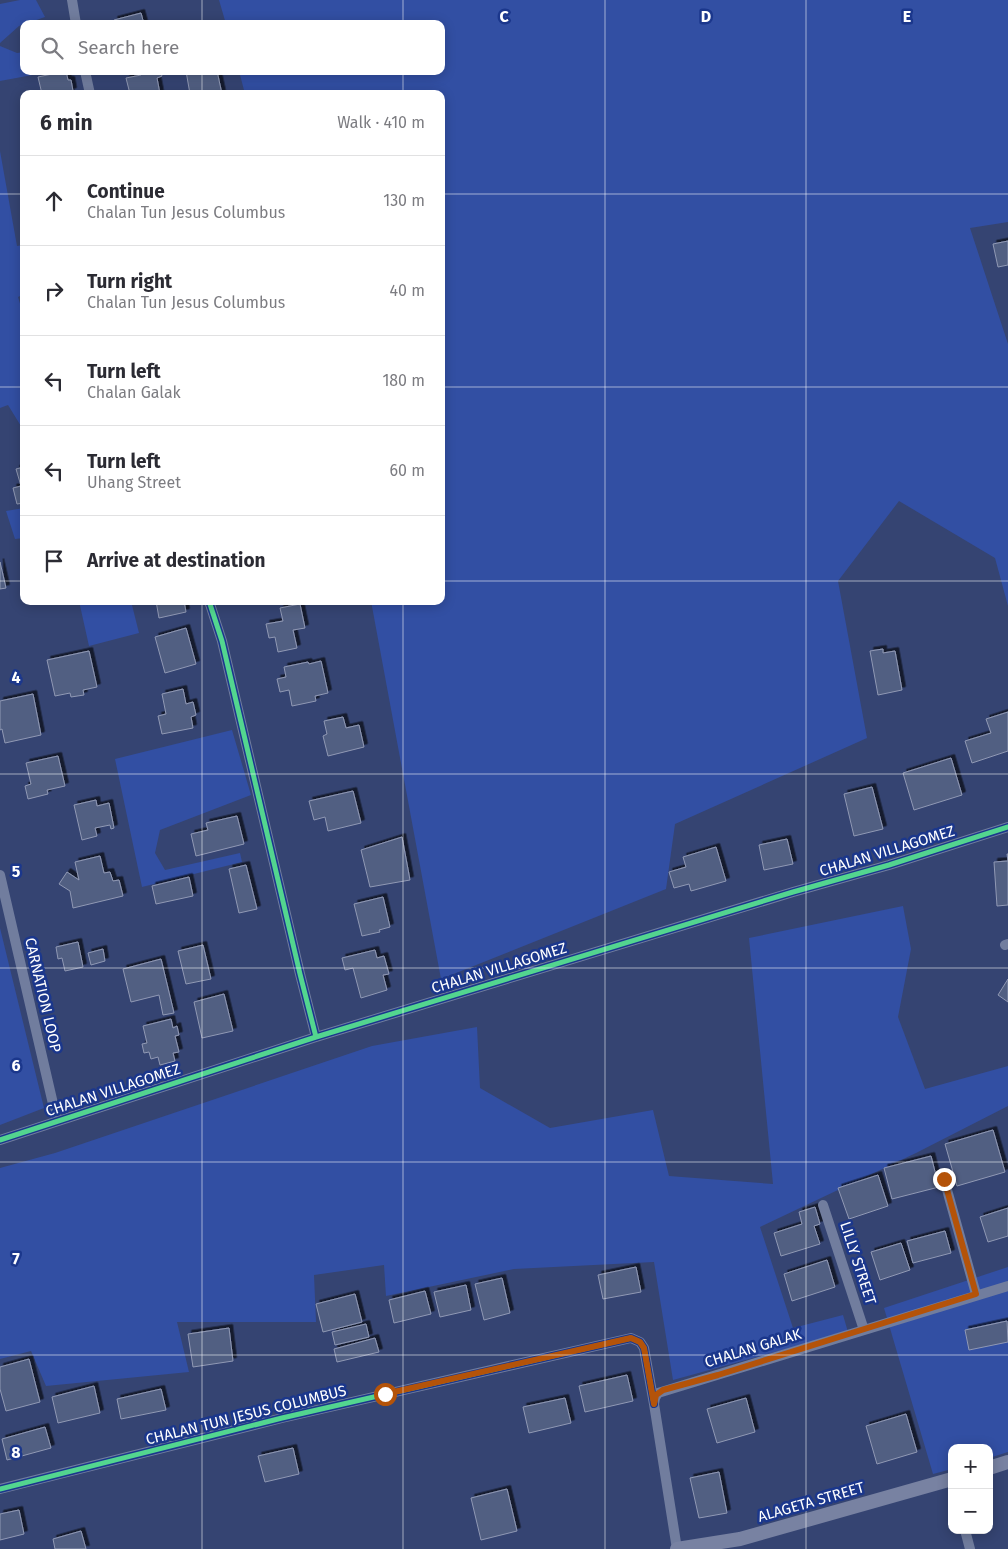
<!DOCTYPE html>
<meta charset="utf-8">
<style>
body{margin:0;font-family:"Fira Sans",sans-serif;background:#f2f2f3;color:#2b2b33}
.controls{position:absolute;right:15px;bottom:15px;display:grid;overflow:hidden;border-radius:10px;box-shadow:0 2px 12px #0003}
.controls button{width:45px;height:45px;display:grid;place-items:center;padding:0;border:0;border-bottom:1px solid #e1e1e2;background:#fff;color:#2b2b33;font:25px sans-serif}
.stop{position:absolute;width:15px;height:15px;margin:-11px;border:4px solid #b45309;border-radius:50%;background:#fff}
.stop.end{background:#b45309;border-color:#fff;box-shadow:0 1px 5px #0008}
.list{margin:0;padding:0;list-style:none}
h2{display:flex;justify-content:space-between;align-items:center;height:65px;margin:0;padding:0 20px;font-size:21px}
h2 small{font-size:16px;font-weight:400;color:#7c7c81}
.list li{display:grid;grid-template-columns:32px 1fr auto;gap:15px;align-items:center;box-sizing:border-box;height:90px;padding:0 20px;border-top:1px solid #e1e1e2}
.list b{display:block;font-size:19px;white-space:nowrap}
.list p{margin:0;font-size:16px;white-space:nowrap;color:#7c7c81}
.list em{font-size:16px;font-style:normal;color:#7c7c81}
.icon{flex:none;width:28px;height:28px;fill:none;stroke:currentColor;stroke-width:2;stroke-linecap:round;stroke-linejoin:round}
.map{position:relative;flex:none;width:1008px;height:1549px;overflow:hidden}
.search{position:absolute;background:#fff;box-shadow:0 2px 12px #0003;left:20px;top:20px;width:425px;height:55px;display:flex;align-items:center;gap:12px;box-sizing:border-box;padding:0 18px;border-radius:10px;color:#7c7c81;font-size:19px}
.panel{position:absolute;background:#fff;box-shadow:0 2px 12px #0003;left:20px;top:90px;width:425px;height:515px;border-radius:10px}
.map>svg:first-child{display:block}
.green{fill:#324fa3}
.building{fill:#515e82;stroke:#9099b4;filter:url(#shadow)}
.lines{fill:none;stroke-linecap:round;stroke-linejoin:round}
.minor{stroke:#717d9e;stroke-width:10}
.secondary{stroke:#7882a2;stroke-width:14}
.cycleway-casing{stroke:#1b378c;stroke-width:8}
.cycleway{stroke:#53d58f;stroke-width:5}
.route{stroke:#b45309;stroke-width:6}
.grid{fill:none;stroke:#fff;stroke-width:1;stroke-opacity:0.55}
.labels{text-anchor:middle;stroke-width:5;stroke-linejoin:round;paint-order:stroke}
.street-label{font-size:15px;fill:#fff;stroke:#1b378c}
.grid-label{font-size:16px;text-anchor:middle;font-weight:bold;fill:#fff;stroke:#1b378c;stroke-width:5;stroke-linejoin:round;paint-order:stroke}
</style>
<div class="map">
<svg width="1008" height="1549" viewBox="0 0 1008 1549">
<defs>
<filter id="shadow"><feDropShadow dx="3.5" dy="-3.5" stdDeviation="0" flood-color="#0009"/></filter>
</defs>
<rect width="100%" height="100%" fill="#354472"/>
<path class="green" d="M20,0H36L45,17L19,26L0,43V4Z
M219,0H1008V222L970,228L1008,344V606L995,558L899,501L838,581L867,738L675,824L666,889L441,979L371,601H441V94H245L239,71H441V24H226Z
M0,46L17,53L24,52V71H54L0,81Z
M0,151L17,246L24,245V294L18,297L24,317V431L8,405L0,408Z
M24,508V538L15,539L6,511Z
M79,601H131L139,633L89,646Z
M232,730L251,795L160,830L155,853L165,870L240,853L242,862L142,887L115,759Z
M903,906L911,949L898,1017L925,1089L1008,1066V1106L916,1153L760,1227L793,1328L843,1315L848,1332L673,1380L654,1262L514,1269L386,1296L384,1265L314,1275L316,1322H177L189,1372L46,1386L31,1351L0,1359V1168L55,1153L372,1046L477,1027L480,1088L550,1128L653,1110L669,1176L773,1184L749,938Z
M0,928L44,1108L0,1125Z
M1008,1267V1452L989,1458V1448H952V1469L933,1474L884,1308Z"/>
<path class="building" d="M141,13L144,24H115L114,20Z
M66,71L68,80H71L73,91L70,92L71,94H42L38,77Z
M141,71H160L162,76L157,78L160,94H130L126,78L141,75Z
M186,71H217L222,94H190Z
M1008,241V265L998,267L993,244Z
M24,467V503L17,504L13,488L21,486L16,469Z
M0,562L6,588L0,589Z
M156,601H184L186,612L159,618Z
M300,604L305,628L293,630L297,648L278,652L275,637L269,638L266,624L283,621L280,608Z
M186,628L196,664L165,673L155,637Z
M883,649V653L895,651L902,690L878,695L870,651Z
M89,651L97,687L83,690L84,695L71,697L70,693L55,696L47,660Z
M321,661L328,693L315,696L316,701L292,706L289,690L280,692L277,679L286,677L284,667L308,662L309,664Z
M183,689L186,704L193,702L196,715L191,717L193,728L162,734L158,716L166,714L162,694Z
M33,694L41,735L5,743L2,729L0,730V701Z
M1008,712V751L972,763L965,741L991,733L986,719Z
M343,717L346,728L359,725L364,747L328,756L323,736L327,734L324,721Z
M58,756L65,786L47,790L48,794L28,799L25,786L31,784L26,763Z
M951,758L962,795L914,810L903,773Z
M872,787L883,829L854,836L844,794Z
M353,791L361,823L328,831L325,817L314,820L309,801Z
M96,800L97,806L109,803L114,828L111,829L110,825L95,828L97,836L82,840L74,805Z
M237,816L244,844L196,856L191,834L208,830L206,823Z
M402,837L410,880L370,887L361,850Z
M787,839L793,864L764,870L759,845Z
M716,847L726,881L691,891L689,884L674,888L669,872L686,867L683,857Z
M1007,854H1008V905L997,906L994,862L1008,861Z
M100,856L104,873L110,872L113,881L119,880L123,896L73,908L70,891L59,884L67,872L79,880L75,862Z
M246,865L257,909L239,913L229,869Z
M189,877L193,896L156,904L152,886Z
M383,897L390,927L379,930L380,932L362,936L354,904Z
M78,942L83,967L65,971L62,958L58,959L56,947Z
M203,945L211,979L186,984L178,951Z
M103,949L105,961L91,965L88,953Z
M375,950L377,958L384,956L389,974L383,975L387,990L361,998L353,968L345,970L342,958Z
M161,959L174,1013L163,1015L159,995L131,1002L123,969Z
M1008,979V1002L998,995Z
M224,994L233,1031L202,1038L194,1002Z
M171,1019L173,1028L177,1026L179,1035L175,1036L179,1052L173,1053L175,1061L160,1065L158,1057L151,1059L149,1052L144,1053L142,1044L147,1043L143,1026Z
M993,1130L1005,1172L957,1186L945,1144Z
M931,1156L939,1187L892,1199L884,1168Z
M878,1175L888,1206L849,1219L838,1188Z
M815,1207L820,1224L814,1226L820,1244L781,1256L774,1233L802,1224L799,1212Z
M1008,1208V1236L988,1242L980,1217Z
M945,1231L951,1253L913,1263L907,1241Z
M901,1243L910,1270L880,1280L871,1252Z
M827,1260L835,1287L792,1301L784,1274Z
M636,1267L641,1292L603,1299L598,1275Z
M502,1278L510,1313L484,1320L475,1284Z
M466,1285L471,1310L440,1317L434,1292Z
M425,1291L431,1314L394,1323L389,1300Z
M355,1294L362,1322L323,1332L316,1304Z
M1007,1321L1008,1342L969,1350L965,1330Z
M366,1324L369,1337L335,1345L332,1332Z
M229,1328L233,1361L193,1367L188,1334Z
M375,1338L379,1352L337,1362L334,1349Z
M29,1359L40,1402L6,1411L0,1389V1367Z
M627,1375L633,1401L585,1412L579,1386Z
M94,1386L100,1413L58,1423L52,1397Z
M161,1389L166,1410L121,1419L117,1399Z
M565,1398L571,1423L529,1433L523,1407Z
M746,1398L755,1432L717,1443L707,1409Z
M906,1414L917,1452L877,1464L866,1426Z
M45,1427L51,1448L7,1460L2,1439Z
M293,1448L299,1474L265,1482L258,1456Z
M719,1472L727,1513L699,1518L690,1478Z
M507,1489L517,1531L481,1540L471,1498Z
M19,1510L24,1534L0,1540V1514Z
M81,1531L86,1549H55L53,1539Z"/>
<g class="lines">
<path class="minor" d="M72,0L76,24
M85,71L90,94
M209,601L222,641L300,974L316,1037
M0,875L57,1121
M1005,945L1008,944
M0,1140L316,1037L793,892L889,865L1008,827
M944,1179L976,1294
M823,1205L864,1330
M0,1489L282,1418L631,1338L640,1342L644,1348L654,1404
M965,1530L970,1549
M677,1549L654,1404L655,1398L658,1393L1008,1286"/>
<path class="secondary" d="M989,1468L1008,1462
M677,1549L740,1539L952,1479"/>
<defs>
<path id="cycleway" d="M209,601L222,641L300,974L316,1037
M0,1140L316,1037L793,892L889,865L1008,827
M0,1489L282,1418L631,1338L640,1342L644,1348L654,1404"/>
</defs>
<use href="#cycleway" class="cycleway-casing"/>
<use href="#cycleway" class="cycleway"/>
</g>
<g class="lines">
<path class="route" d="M385,1394L631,1338L640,1342L644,1348L654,1404L656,1395L663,1390L718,1375L976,1294L944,1179"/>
</g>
<path class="grid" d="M202,0V24M403,0V24M605,0V1549M806,0V1549M202,71V94M403,71V94M0,194H24M441,194H1008M0,387H24M441,387H1008M0,581H24M441,581H1008M202,601V1549M403,601V1549M0,774H1008M0,968H1008M0,1162H1008M0,1355H1008"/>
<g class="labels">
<g class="street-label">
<text transform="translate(887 851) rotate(-17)" y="5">CHALAN VILLAGOMEZ</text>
<text transform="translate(499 968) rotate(-17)" y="5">CHALAN VILLAGOMEZ</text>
<text transform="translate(43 995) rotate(77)" y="5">CARNATION LOOP</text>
<text transform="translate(113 1090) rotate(-18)" y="5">CHALAN VILLAGOMEZ</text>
<text transform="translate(858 1263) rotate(72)" y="5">LILLY STREET</text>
<text transform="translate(753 1348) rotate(-17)" y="5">CHALAN GALAK</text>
<text transform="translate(246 1415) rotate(-14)" y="5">CHALAN TUN JESUS COLUMBUS</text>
<text transform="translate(811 1502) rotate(-16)" y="5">ALAGETA STREET</text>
</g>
</g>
<g class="grid-label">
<text x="504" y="22">C</text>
<text x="706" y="22">D</text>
<text x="907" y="22">E</text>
<text x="16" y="683">4</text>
<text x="16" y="877">5</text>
<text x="16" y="1071">6</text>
<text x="16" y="1264">7</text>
<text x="16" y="1458">8</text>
</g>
</svg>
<div class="controls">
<button>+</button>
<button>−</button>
</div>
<div class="stop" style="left:385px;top:1394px"></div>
<div class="stop end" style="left:944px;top:1179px"></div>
<div class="search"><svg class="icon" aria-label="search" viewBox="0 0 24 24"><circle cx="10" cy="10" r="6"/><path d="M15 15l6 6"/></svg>Search here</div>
<section class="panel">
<h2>6 min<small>Walk · 410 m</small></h2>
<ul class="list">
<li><svg class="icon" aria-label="ahead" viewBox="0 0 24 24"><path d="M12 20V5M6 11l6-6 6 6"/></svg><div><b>Continue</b><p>Chalan Tun Jesus Columbus</p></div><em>130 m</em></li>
<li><svg class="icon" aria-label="right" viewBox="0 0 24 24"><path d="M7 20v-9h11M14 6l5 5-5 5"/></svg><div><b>Turn right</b><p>Chalan Tun Jesus Columbus</p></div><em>40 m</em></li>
<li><svg class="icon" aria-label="left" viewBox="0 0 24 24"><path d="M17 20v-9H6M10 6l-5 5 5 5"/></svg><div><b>Turn left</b><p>Chalan Galak</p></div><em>180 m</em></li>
<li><svg class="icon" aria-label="left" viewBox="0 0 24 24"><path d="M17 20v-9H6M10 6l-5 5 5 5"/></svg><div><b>Turn left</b><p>Uhang Street</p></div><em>60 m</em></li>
<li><svg class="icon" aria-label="arrive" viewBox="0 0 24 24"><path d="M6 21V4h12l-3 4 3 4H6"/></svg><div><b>Arrive at destination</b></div></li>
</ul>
</section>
</div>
